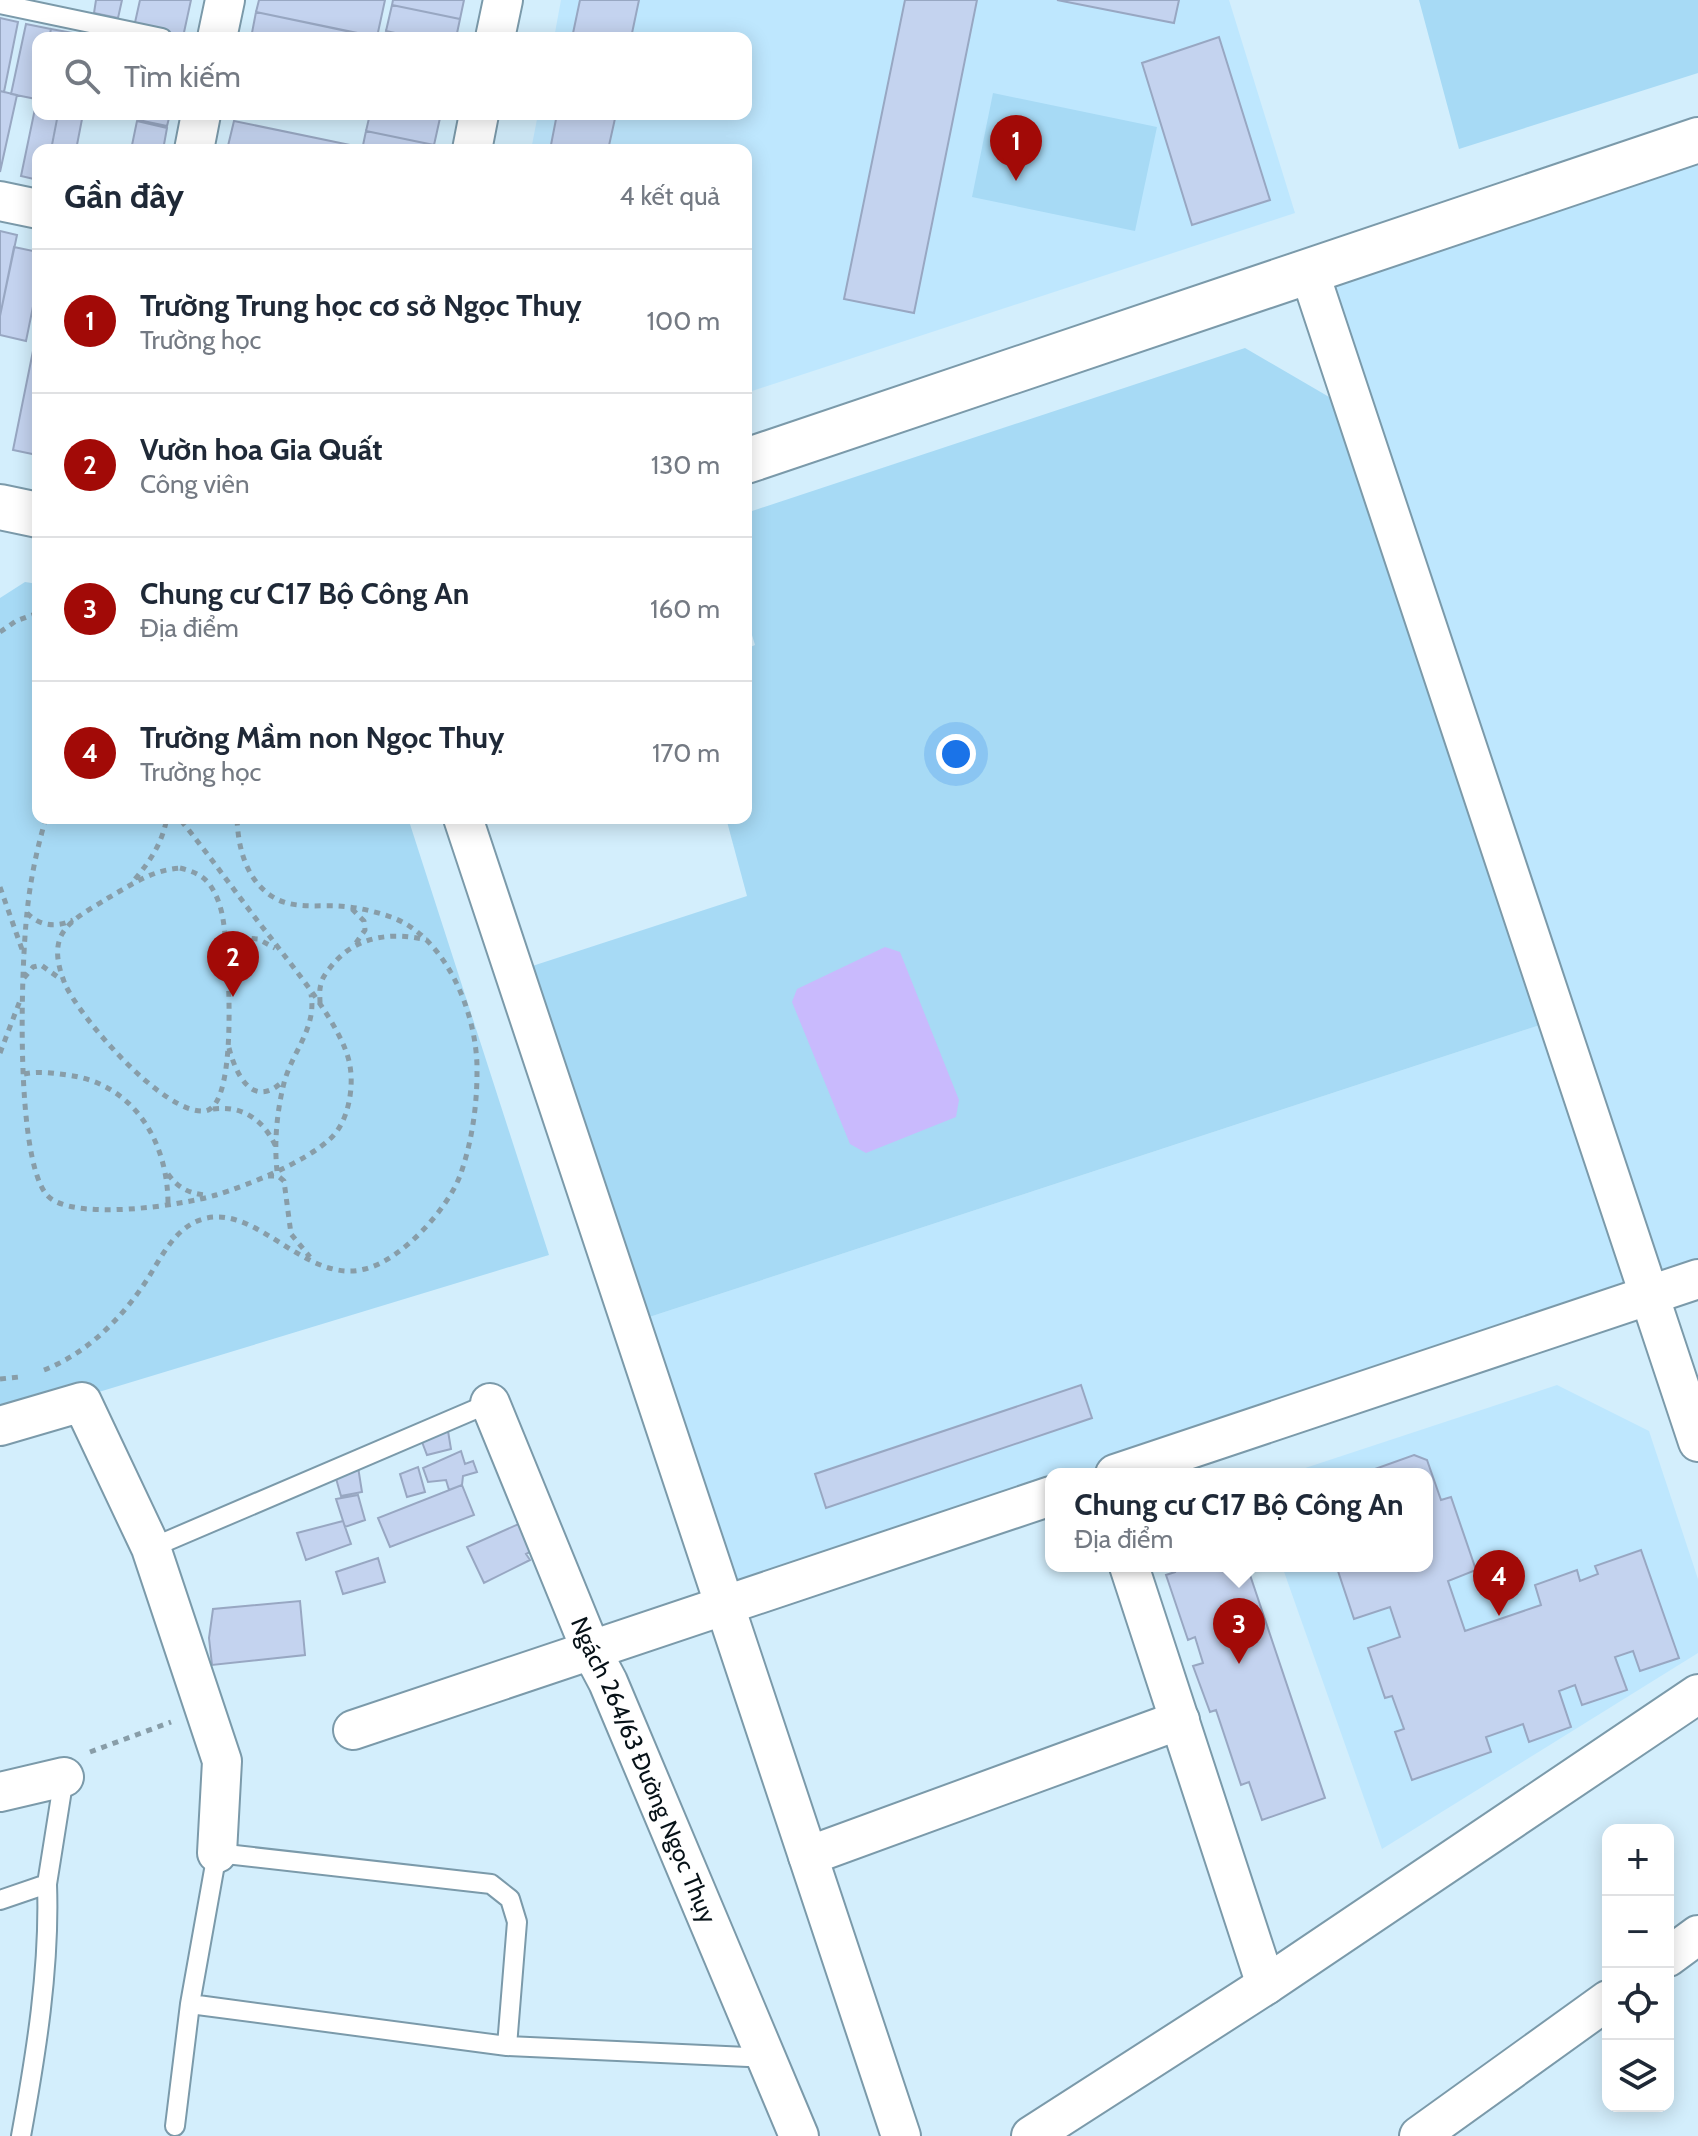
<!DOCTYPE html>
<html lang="vi">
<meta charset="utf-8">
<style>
body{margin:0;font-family:Cabin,sans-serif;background:#f2f2f3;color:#1f2937}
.controls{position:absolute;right:24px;bottom:24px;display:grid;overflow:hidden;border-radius:16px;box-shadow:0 4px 20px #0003}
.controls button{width:72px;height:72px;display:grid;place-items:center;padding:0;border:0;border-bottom:2px solid #e0e1e3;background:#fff;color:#1f2937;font:40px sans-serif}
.you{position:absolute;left:956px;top:754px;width:28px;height:28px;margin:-20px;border:6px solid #fff;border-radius:50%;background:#1a73e8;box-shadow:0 0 0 12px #1a73e833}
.badge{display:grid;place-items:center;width:52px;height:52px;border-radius:50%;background:#a20a07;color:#fff;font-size:26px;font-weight:700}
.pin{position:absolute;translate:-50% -66px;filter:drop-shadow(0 2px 4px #0008)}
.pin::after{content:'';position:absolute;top:42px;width:28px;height:24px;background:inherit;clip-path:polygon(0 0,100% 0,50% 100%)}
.popup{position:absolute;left:1045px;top:1468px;width:388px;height:104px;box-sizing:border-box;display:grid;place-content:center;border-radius:16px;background:#fff;filter:drop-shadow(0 2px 6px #0005);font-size:26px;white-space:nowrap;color:#747a83}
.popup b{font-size:30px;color:#1f2937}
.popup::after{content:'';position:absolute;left:50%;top:100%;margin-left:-16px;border:16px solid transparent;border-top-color:#fff}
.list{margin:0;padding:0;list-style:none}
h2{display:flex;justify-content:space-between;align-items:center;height:104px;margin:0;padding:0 32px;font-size:34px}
h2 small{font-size:26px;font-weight:400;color:#747a83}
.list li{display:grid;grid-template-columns:52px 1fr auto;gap:24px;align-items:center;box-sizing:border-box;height:144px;padding:0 32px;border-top:2px solid #e0e1e3}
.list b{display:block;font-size:30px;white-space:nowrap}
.list p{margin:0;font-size:26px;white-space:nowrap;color:#747a83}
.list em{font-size:26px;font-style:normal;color:#747a83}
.icon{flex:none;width:44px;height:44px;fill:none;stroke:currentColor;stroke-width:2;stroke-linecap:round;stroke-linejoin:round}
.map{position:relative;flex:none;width:1698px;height:2136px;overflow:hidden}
.search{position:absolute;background:#fff;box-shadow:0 4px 20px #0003;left:32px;top:32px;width:720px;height:88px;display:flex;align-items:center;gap:20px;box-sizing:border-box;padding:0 28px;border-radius:16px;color:#747a83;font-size:30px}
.panel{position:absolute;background:#fff;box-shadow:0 4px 20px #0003;left:32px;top:144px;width:720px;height:680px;border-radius:16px}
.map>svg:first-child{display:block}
.built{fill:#bee7fe}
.green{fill:#a7daf5}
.water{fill:#c9bafd}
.building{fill:#c4d3ef;stroke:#98a7c2;stroke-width:2}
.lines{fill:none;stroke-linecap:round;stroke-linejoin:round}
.service-casing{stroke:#7b9aaa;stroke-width:22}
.minor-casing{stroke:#7b9aaa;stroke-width:42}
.tertiary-casing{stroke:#7b9aaa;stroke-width:48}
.path{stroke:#889da8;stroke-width:5;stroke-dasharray:6 6;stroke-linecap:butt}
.service{stroke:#fff;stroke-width:18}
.minor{stroke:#fff;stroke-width:38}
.tertiary{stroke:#fff;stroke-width:44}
.labels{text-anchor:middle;stroke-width:7;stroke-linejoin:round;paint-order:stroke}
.street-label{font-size:24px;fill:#071218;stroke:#d3eefc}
</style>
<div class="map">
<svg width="1698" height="2136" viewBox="0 0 1698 2136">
<rect width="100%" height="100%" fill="#d3eefc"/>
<path class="built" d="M561,0H1229L1295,213L746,393V150H531L538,114H746V38H554Z
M1698,140V1279L1115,1474H1051V1495L724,1605L631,1323L1543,1024L1309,271Z
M1557,1385L1649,1431L1698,1579V1653L1382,1849L1282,1566H1427V1474H1287Z"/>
<path class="green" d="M1419,0H1698V73L1459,149Z
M993,93L1157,127L1135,231L972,197Z
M1245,348L1336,401L1543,1024L631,1323L514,972L747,896L726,818H746V649L755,645L746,615V513Z
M25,582L38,584V818H408L549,1255L0,1422V598Z"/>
<path class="water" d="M885,947L900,952L959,1100L956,1117L866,1153L850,1144L792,1002L797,989Z"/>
<path class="building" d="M96,0H122L118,18L94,13Z
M140,0H191L183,37L134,27Z
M259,0H385L377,37L256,12Z
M393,0H464L460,19L392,5Z
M580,0H639L631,38H572Z
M905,0H977L914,313L844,299Z
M1057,0H1179L1174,23Z
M392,5L460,19L456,38H418L386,31Z
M256,12L351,32L350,38H251Z
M0,18L18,22L4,92L0,91Z
M26,24L51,29L49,38H38L36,99L11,94Z
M51,29L73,33L72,38H49Z
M386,31L418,38H385Z
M1219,37L1270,200L1192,225L1142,63Z
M0,91L17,95L0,172Z
M37,99L38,114H58L51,150H38V180L21,176Z
M58,114H83L76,150H51Z
M119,114H144L143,121Z
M144,114H170L167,126L143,121Z
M370,114H422L440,118L434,145L366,131Z
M557,114H616L608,150H550Z
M137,121L167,128L163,150H131Z
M234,121L355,146L354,150H227Z
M366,131L434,145L433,150H362Z
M0,231L17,235L0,316Z
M14,247L38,252V282L26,341L0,335V316Z
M33,351L38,352L37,455L13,450Z
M1081,1385L1092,1418L826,1508L815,1474Z
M447,1425L451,1449L427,1455L422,1442Z
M461,1451L465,1464L473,1461L477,1472L463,1476L462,1485L449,1490L446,1480L428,1482L423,1468Z
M1414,1455L1427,1460L1441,1500L1451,1497L1476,1570L1448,1581L1465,1631L1541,1605L1535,1585L1577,1570L1580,1581L1598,1574L1595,1566L1641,1550L1679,1658L1640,1671L1633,1651L1615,1657L1627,1690L1582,1705L1575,1685L1559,1691L1571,1727L1529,1742L1523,1724L1486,1737L1491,1752L1412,1780L1395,1732L1404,1729L1392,1696L1385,1698L1368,1648L1400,1637L1390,1607L1354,1619L1338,1571L1351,1566H1427V1474H1361Z
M358,1467L362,1492L341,1496L335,1475Z
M418,1467L425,1492L407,1497L400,1474Z
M462,1485L474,1515L390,1547L378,1518Z
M358,1495L365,1520L345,1527L336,1499Z
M343,1521L351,1544L306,1560L297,1533Z
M521,1523L532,1551L526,1554L530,1560L484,1583L467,1547Z
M378,1558L385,1582L343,1594L336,1572Z
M1173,1566H1247L1325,1798L1262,1820L1249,1782L1241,1785L1216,1710L1210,1712L1193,1666L1203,1663L1195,1637L1188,1640L1166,1575L1175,1572Z
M300,1601L305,1655L212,1665L209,1638L213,1609Z"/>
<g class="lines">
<defs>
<path id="service" d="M0,4L162,38
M151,1548L490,1403
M0,1900L47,1884L64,1777
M190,2004L507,2046L768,2058
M175,2126L190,2004L217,1853L491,1884L510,1899L517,1922L507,2046
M21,2136C36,2054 50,1968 47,1884"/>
<g id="minor">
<path d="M217,38L225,0"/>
<path d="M495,38L503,0"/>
<path d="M194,150L201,114"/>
<path d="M472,150L479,114"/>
<path d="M0,201L38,209"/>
<path d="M1309,271L1698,1442"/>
<path d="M463,818L901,2136"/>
<path id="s1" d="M490,1403L591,1650L608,1682L799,2136"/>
<path d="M0,1426L82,1402L151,1548L222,1761L217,1853"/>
<path d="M1115,1474L1698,1279"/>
<path d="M1129,1566L1266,1985"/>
<path d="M353,1730L1051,1496"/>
<path d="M0,1792L64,1777"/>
<path d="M808,1856L1180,1720"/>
<path d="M1668,1957L1698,1935"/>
<path d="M1031,2136L1266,1985L1698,1694"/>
<path d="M1419,2136L1608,2000"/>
</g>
<path id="tertiary" d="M746,461L1698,140
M0,507L38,515"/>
</defs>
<use href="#service" class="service-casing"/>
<use href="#minor" class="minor-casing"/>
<use href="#tertiary" class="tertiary-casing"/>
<path class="path" d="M0,632L16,621L38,613
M46,818C37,848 30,881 27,913C21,967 15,1154 46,1194C69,1223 184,1205 216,1195C249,1185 305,1162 330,1139C348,1123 354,1089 350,1066C344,1028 295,970 271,938C240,899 211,857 179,818
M180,868C192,871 203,875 210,885C217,895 221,907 223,919C228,948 240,1106 205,1111C164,1115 80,1018 65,984C59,969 54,951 61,936C69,919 93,908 108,898C131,885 152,870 180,868Z
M135,879C151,860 162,843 167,818
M0,887L24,955
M352,909L364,921L365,930L356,943
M27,913C39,926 57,928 73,920
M229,962L235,948L245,938L258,939L275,948
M24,978L33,967L41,965L62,980
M320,1003C320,997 319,990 321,984C322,977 329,969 334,963C358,935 394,932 427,940
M229,1048C236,1075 253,1109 282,1082
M0,1053L21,998
M24,1074C38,1071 53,1073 67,1075C133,1083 168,1141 168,1204
M213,1109C241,1105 263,1119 275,1145
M277,1171C274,1142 277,1111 284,1083C292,1052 317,1028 311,994
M168,1174C178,1188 190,1194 206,1195
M268,1176H278L284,1181L291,1234L310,1257
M44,1370C83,1355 116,1324 140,1290C158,1266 171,1228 203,1219C257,1203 306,1285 365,1269C402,1260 449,1208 461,1173C472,1141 477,1106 477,1072C478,1016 447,937 391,917C374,911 356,907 338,906C317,905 292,909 273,897C246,880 238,848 237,818
M0,1379L19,1377
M90,1752L171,1722"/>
<use href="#service" class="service"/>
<use href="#minor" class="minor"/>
<use href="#tertiary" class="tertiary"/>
</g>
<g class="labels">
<g class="street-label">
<text dy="8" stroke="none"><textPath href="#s1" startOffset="398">Ngách 264/63 Đường Ngọc Thụy</textPath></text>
</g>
</g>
</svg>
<div class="controls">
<button>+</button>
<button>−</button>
<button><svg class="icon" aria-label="locate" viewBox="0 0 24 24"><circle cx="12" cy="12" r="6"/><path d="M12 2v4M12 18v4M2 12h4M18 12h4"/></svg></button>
<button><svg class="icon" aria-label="layers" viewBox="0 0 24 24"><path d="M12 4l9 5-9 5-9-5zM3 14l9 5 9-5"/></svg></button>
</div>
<div class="you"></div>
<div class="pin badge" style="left:1016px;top:181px">1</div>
<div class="pin badge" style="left:233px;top:997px">2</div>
<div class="pin badge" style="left:1239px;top:1664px">3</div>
<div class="popup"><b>Chung cư C17 Bộ Công An</b>Địa điểm</div>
<div class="pin badge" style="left:1499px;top:1616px">4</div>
<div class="search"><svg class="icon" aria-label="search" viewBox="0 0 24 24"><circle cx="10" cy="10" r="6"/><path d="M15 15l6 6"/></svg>Tìm kiếm</div>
<section class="panel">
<h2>Gần đây<small>4 kết quả</small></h2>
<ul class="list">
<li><span class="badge">1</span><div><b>Trường Trung học cơ sở Ngọc Thuỵ</b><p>Trường học</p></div><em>100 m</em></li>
<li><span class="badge">2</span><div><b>Vườn hoa Gia Quất</b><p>Công viên</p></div><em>130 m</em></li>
<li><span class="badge">3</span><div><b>Chung cư C17 Bộ Công An</b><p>Địa điểm</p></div><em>160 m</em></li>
<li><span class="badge">4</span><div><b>Trường Mầm non Ngọc Thuỵ</b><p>Trường học</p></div><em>170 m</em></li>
</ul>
</section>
</div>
